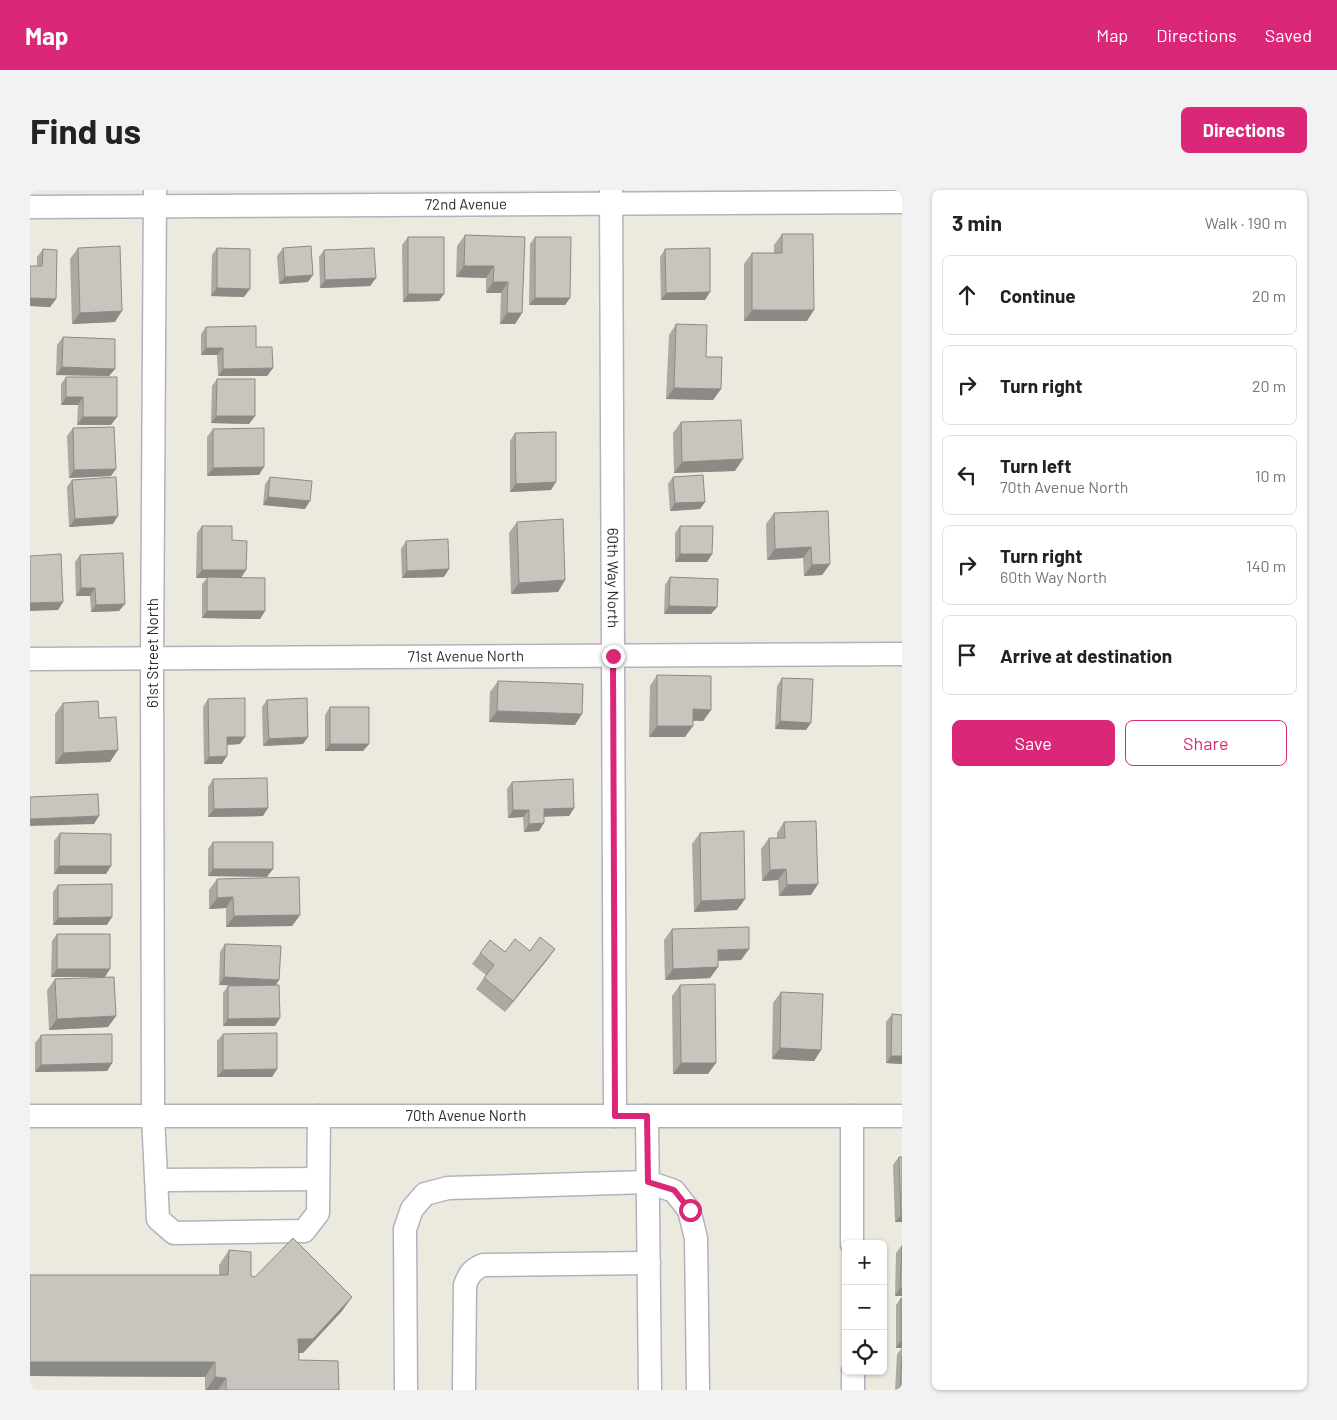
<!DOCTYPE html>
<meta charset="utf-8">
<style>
body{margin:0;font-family:Barlow,sans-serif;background:#f2f2f2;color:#222}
.controls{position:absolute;right:15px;bottom:15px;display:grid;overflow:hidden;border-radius:8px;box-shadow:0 1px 4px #0004}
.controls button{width:45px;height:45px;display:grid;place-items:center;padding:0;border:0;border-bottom:1px solid #e0e0e0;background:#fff;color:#222;font:25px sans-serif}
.stop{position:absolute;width:15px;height:15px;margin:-11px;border:4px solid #db2777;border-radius:50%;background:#fff}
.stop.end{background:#db2777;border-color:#fff;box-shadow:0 1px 5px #0008}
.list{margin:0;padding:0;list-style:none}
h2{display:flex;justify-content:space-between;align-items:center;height:65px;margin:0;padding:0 20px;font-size:21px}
h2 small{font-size:16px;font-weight:400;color:#767676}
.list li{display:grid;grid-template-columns:32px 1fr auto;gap:15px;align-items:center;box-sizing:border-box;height:80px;margin:0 10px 10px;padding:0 10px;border:1px solid #e0e0e0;border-radius:8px}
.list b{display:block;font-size:19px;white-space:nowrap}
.list p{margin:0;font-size:16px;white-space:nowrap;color:#767676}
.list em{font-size:16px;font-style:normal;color:#767676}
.actions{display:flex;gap:10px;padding:15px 20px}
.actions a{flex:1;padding:11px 0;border:1px solid #db2777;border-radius:8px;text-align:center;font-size:18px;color:#db2777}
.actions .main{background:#db2777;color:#fff}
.icon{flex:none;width:28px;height:28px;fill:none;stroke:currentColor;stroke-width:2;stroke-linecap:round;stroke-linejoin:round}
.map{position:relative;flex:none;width:872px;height:1200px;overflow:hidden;border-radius:8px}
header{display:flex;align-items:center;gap:30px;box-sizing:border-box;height:70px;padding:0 25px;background:#db2777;color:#fff}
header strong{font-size:24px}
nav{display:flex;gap:28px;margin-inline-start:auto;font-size:18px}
.intro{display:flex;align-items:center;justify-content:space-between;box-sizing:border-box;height:120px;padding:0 30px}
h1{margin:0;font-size:35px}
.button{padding:12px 22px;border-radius:8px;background:#db2777;color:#fff;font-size:18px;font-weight:700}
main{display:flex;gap:30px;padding:0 30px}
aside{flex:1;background:#fff;border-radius:8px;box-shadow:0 1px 4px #0004}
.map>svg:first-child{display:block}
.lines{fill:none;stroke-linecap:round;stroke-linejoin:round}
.minor-casing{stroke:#b2b2be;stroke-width:25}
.minor{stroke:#fff;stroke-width:22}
.wall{fill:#aca9a3}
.shaded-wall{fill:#8c8a85}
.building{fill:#c8c5be;stroke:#8c8a85}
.route{stroke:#db2777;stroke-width:6}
.labels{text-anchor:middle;stroke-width:4.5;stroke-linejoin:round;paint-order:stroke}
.street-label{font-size:15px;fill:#2b2b2b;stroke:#fff}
</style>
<header>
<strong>Map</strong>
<nav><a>Map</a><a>Directions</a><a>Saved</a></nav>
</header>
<div class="intro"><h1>Find us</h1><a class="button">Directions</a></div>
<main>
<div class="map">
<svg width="872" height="1200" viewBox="0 0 872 1200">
<rect width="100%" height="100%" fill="#ece9de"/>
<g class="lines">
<defs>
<g id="minor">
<path d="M125,0L122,469L123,926L128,1029L144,1043L274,1041L288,1023L289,926"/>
<path id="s1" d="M581,0L585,926"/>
<path id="s2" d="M0,17L872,12"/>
<path id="s3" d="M0,469L872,464"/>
<path id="s4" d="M0,926H872"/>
<path d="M617,926L620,1200"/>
<path d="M822,926V1054"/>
<path d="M127,990L288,989"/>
<path d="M823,1181V1200"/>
<path d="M376,1200L375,1039L382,1019L395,1004L418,998L618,992L644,1001L659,1020L666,1048L668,1200"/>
<path d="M434,1200L435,1095C439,1084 443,1079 453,1075L619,1073"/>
</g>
</defs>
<use href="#minor" class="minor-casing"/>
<use href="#minor" class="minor"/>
</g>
<path class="wall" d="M752,44L777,131H714V74L722,63H744V55Z
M435,45L495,47L492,123L485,134H470L471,103H456V88L426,87L427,56Z
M378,47L409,111L373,112L372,55Z
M505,47L540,108L535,115H499L500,54Z
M48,58L85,132L42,134L40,69Z
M187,58L214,107L181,106L182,65Z
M253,58L278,92L249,94L247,66Z
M13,59L26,109L20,117L0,116V76H7V67Z
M635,59L680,102L675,110H631L630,67Z
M294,60L346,88L340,96L290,98L289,67Z
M646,134L676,167L691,199L683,210L636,209L639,145Z
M176,137L226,157L243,178L237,186H188L187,165H171V144Z
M33,147L85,179L79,186L26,185L27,155Z
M36,187L81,235H47L48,215H31V194Z
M187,189L225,226L219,234L181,233L182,196Z
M651,232L705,281L644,283L643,243Z
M43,238L81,286L39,288L37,246Z
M183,239L229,285L177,286V247Z
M485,243L521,300L480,302V251Z
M240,287L275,319L233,315L235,294Z
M643,287L675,312L670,319L640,321L638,294Z
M42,290L83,334L39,337L37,297Z
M744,323L800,374L792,385L774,386L773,368L737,370L736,334Z
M487,332L535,390L528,402L481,404L479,343Z
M172,336L202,350L211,387L235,421L230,429L172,428V394L177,388H166L167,343Z
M650,336L682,364L677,372H645V343Z
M376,351L414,387L372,388L371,359Z
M50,365L89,421L61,422L60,406H46L45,372Z
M640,387L687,417L681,424H634L635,395Z
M627,485L681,520L673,531H663L655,547H619L620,496Z
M752,488L776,540L745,539L747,496Z
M468,491L545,535L459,532L460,502Z
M178,509L210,554L197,555L192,574H174L173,517Z
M237,510L273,554L233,556L232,517Z
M33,513L69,528L80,572L25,574V524Z
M300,517L339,554L333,561H295V525Z
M183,589L233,626L178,627V597Z
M482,592L544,618L539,626H514L509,641L494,642L493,627L478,628L477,599Z
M754,632L781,705L749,706L748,690L732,691L731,659L739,648H747V643Z
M30,643L76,684H24V651Z
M670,643L715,709L707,720L664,722L662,654Z
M183,652L237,687L178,686V659Z
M187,689L270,725L262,736L196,737V718L179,719V700Z
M28,695L77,735H23V702Z
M642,739L719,759L711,770L688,771V777L680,788L635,790L634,750Z
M27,744L75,787H21L22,751Z
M195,754L249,790L246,795L245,836H193V803L198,796L203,795H189L190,762Z
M525,759L517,770L475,822L446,799L456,785L442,774L450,763Z
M25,789L86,826L78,837L19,840L17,800Z
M650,795L678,884H643L642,806Z
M751,802L791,860L784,871L742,869L743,813Z
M862,824L872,825V874L856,873V832Z
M193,844L247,879L242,887H187V851Z
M11,845L82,873L77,881L5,882V853Z
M869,967L872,1032H865L863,975Z
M872,1055V1106H865L866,1063Z
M199,1060L221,1086L312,1121L273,1163H268L269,1170L309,1200H175V1187L0,1186V1085H189V1075Z
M871,1108H872V1200H865L867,1164L872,1158H866V1115Z"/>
<path class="shaded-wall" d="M434,76H464L456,88L426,87Z
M283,85L278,92L249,94L255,87Z
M346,88L340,96L290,98L295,90Z
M463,92H478L471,103H456Z
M187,98L220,99L214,107L181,106Z
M680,102L675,110H631L636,103Z
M378,104H414L409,111L373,112Z
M0,108L26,109L20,117L0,116Z
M505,108H540L535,115H499Z
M722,120H784L777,131H714Z
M92,121L85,132L42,134L50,123Z
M477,123H492L485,134H470Z
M176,158H193L187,165H171Z
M32,177L85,179L79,186L26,185Z
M243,178L237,186H188L193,179Z
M644,198L691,199L683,210L636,209Z
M36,207H53L48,215H31Z
M186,226H225L219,234L181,233Z
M53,227H87L81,235H47Z
M713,269L705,281L644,283L652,272Z
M234,277L229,285L177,286L183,278Z
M86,279L81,286L39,288L44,280Z
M526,292L521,300L480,302L486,294Z
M238,307L280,311L275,319L233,315Z
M675,312L670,319L640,321L645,313Z
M88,326L83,334L39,337L45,329Z
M781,357L773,368L737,370L745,359Z
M650,364H682L677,372H645Z
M800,374L792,385L774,386L782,375Z
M419,379L414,387L372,388L377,381Z
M172,380H216L211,388H166Z
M535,390L528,402L481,404L489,393Z
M51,398H65L60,406H46Z
M33,412L28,420L0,421V413Z
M95,414L89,421L61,422L66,415Z
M639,416L687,417L681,424H634Z
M177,421H235L230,429L172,428Z
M663,519L681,520L673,531L655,530Z
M467,521L552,524L545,535L459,532Z
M750,531L781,533L776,540L745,539Z
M627,536H663L655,547H619Z
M197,547H215L210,554L192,555Z
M278,547L273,554L233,556L239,549Z
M300,554H339L333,561H295Z
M88,560L80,572L25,574L33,563Z
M197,566L192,574H174L179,567Z
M238,618L233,626L178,627L184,619Z
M544,618L539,626L508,627L514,619Z
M483,620H499L493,627L478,628Z
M69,626L64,634L0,636V629Z
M514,633L509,641L494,642L499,634Z
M29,676H81L76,684H24Z
M183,679H243L237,687L178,686Z
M756,679L748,690L732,691L740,680Z
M788,694L781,705L749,706L757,695Z
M203,707L196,718L179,719L187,708Z
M715,709L707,720L664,722L671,711Z
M270,725L262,736L196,737L204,726Z
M82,727L77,735H23L28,728Z
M525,759L517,770L475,822L483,811Z
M719,759L711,770L680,771L688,760Z
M688,777L680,788L635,790L643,779Z
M27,779H80L75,787H21Z
M194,787L249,790L244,797L189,795Z
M86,826L78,837L19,840L27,829Z
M250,828L245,836H193L198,829Z
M750,858L791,860L784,871L742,869Z
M861,866H872V874L856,873Z
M82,873L77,881L5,882L11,875Z
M651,873H686L678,884H643Z
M247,879L242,887H187L193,880Z
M871,1025H872V1032H865Z
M870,1098H872V1106H865Z
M322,1107L312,1121L273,1163H258L268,1149Z
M871,1150H872V1158H866Z
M0,1172H185L175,1187L0,1186Z
M185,1187L196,1188L188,1200H176Z"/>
<path class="building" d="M752,44H783L784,120H722V63H752Z
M435,45L495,47L492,123H477L478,92H463L464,76H434Z
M378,47H414V104H378Z
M505,47H541L540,108H505Z
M90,56L92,121L50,123L48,58Z
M281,56L283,85L255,87L253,58Z
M187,58L220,59V99L187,98Z
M344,58L346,88L295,90L294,60Z
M680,58V102L636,103L635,59Z
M13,59L27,60L26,109L0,108V76H12Z
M646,134L677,135L676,167H692L691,199L644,198Z
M226,136V157H242L243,178L193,179V158H176V137Z
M33,147L85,149V179L32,177Z
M36,187H87V227H53V207H36Z
M187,189H225V226H186Z
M711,230L713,269L652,272L651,232Z
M84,237L86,279L44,280L43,238Z
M234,238V277L183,278V239Z
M526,242V292L486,294L485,243Z
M673,285L675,312L645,313L643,287Z
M86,287L88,326L45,329L42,290Z
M240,287L282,291L280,311L238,307Z
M798,321L800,374L782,375L781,357L745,359L744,323Z
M533,329L535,390L489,393L487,332Z
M172,336H202V350L217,351L216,380H172Z
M650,336H683L682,364H650Z
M418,349L419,379L377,381L376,351Z
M93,363L95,414L66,415L65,398H51L50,365Z
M31,364L33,412L0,413V366Z
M177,387L235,388V421H177Z
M640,387L688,389L687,417L639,416Z
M627,485L681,486V520L663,519V536H627Z
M752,488L783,489L781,533L750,531Z
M468,491L553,494L552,524L467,521Z
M215,508V547H197V566L179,567L178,509Z
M277,508L278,547L239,549L237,510Z
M68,511L69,528L86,527L88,560L33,563V513Z
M300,517H339V554H300Z
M237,588L238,618L184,619L183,589Z
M543,589L544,618L514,619V633L499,634V620H483L482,592Z
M68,604L69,626L0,629V607Z
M786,631L788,694L757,695L756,679L740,680L739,648H755L754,632Z
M714,641L715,709L671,711L670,643Z
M30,643L81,644V676H29Z
M183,652H243V679H183Z
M269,687L270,725L204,726L203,707L187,708V689Z
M82,694V727L28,728V695Z
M719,737V759L688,760V777L643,779L642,739Z
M27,744H80V779H27Z
M510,747L525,759L483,811L454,788L464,775L450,763L460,750L475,762L485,749L500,761Z
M195,754L251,756L249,790L194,787Z
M84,787L86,826L27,829L25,789Z
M685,794L686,873H651L650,795Z
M249,795L250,828L198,829V796Z
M751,802L793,804L791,860L750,858Z
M862,824L872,825V866H861Z
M247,843V879L193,880V844Z
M82,844V873L11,875V845Z
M869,967H872V1025H871Z
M263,1048L322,1107L283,1149H268L269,1170L308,1171L309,1200H196V1188L185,1187V1172H0V1085H198L199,1060L221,1062V1086L225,1087Z
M872,1056V1098H870Z
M871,1108H872V1150H871Z
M872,1166V1200H870Z"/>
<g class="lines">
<path class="route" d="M583,466L585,926H617L618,992L644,1000L660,1020"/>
</g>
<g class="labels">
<g class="street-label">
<text dy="5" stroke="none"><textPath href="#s2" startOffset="436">72nd Avenue</textPath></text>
<text dy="5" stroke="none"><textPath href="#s1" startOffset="388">60th Way North</textPath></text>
<text transform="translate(123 463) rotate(-90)" y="5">61st Street North</text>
<text dy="5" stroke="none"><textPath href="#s3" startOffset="436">71st Avenue North</textPath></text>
<text dy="5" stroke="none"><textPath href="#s4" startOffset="436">70th Avenue North</textPath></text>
</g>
</g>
</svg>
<div class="controls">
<button>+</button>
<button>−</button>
<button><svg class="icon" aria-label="locate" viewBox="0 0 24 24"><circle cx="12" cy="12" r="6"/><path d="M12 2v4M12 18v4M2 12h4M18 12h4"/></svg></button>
</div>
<div class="stop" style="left:660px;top:1020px"></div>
<div class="stop end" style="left:583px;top:466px"></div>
</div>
<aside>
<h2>3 min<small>Walk · 190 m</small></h2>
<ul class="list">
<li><svg class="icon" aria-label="ahead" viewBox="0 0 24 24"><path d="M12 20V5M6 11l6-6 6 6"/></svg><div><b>Continue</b></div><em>20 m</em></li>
<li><svg class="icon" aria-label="right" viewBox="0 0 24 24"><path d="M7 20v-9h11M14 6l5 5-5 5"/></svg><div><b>Turn right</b></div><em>20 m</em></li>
<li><svg class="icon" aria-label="left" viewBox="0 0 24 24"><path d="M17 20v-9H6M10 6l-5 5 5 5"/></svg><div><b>Turn left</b><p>70th Avenue North</p></div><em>10 m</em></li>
<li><svg class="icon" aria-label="right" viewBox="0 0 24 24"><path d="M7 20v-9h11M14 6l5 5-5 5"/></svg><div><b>Turn right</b><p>60th Way North</p></div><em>140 m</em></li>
<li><svg class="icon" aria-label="arrive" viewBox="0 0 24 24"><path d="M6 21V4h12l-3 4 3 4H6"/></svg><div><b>Arrive at destination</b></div></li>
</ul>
<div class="actions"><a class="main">Save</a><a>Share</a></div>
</aside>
</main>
